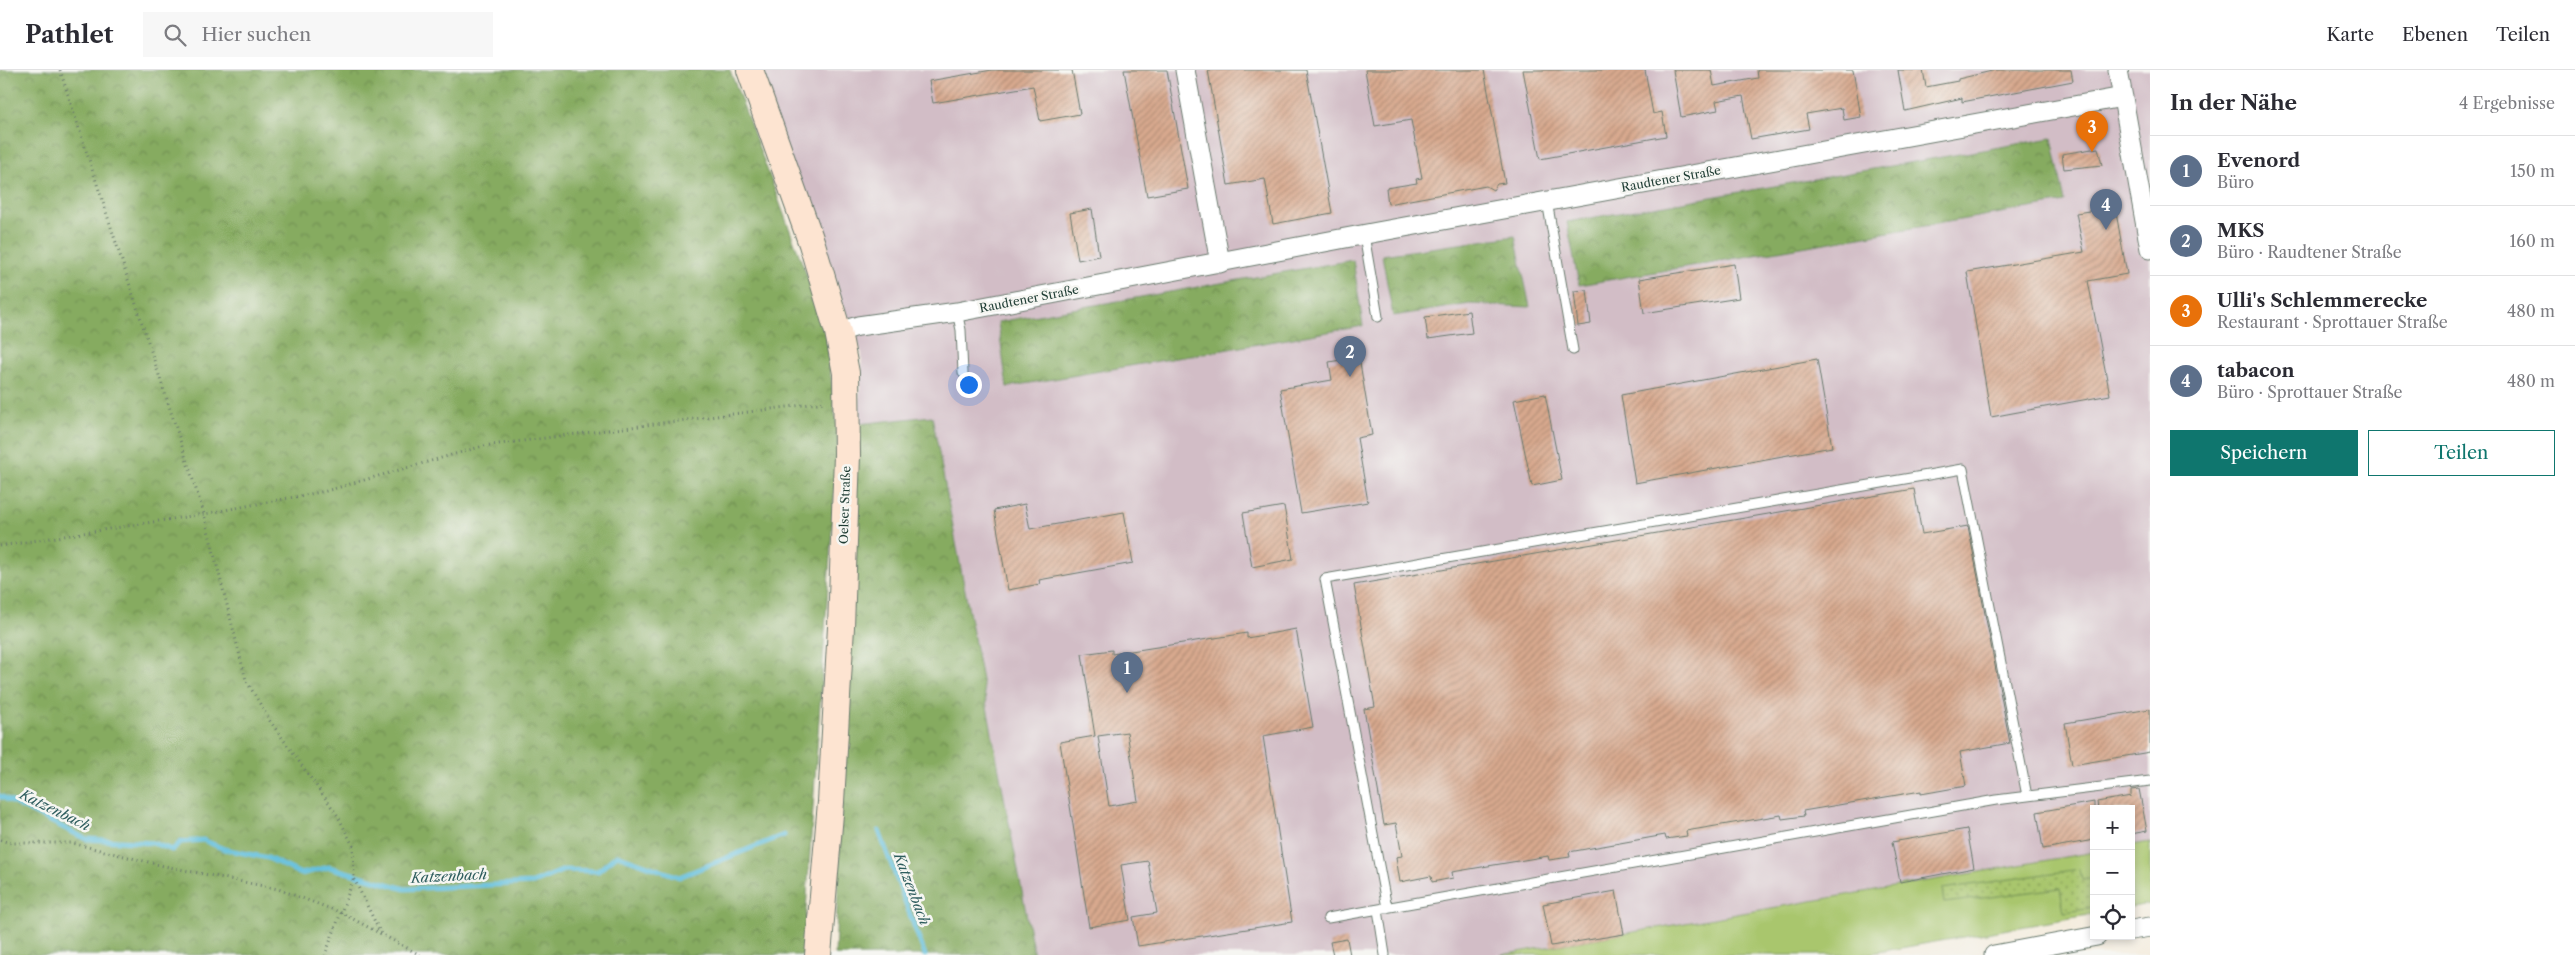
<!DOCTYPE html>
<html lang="de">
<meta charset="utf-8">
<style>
body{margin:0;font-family:"Libre Caslon Text",serif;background:#f7f7f7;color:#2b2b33}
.controls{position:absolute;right:15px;bottom:15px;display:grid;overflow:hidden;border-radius:0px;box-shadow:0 2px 8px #0003}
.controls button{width:45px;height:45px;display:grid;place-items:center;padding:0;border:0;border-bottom:1px solid #e1e1e2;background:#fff;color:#2b2b33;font:25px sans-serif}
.you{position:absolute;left:968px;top:314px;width:18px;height:18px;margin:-12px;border:4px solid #fff;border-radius:50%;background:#1a73e8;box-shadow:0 0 0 8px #1a73e833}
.badge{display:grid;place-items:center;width:32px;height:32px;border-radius:50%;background:#0f766e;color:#fff;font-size:16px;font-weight:700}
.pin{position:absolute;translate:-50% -41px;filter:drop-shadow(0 1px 2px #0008)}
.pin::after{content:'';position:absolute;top:26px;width:18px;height:15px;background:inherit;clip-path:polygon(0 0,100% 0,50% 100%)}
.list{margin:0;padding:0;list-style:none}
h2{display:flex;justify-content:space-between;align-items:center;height:65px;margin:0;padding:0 20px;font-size:21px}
h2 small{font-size:16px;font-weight:400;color:#7c7c81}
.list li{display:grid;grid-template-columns:32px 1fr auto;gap:15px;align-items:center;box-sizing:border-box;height:70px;padding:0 20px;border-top:1px solid #e1e1e2}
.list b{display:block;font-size:19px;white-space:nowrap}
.list p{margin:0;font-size:16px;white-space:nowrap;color:#7c7c81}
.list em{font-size:16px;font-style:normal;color:#7c7c81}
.actions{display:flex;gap:10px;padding:15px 20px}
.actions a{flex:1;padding:11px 0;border:1px solid #0f766e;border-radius:0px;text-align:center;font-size:18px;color:#0f766e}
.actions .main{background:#0f766e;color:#fff}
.icon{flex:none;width:28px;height:28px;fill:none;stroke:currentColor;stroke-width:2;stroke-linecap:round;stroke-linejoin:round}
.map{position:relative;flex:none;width:2150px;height:885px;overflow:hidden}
header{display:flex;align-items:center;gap:30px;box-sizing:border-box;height:70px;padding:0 25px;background:#fff;border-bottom:1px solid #e1e1e2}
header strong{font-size:24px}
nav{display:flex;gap:28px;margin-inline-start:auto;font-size:18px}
.search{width:350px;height:45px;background:#f7f7f7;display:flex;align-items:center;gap:12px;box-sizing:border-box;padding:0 18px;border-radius:0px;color:#7c7c81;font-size:19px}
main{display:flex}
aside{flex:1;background:#fff}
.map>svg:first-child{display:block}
.industrial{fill:#d2bdc6;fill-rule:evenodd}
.grass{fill:#a9c66d;stroke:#648250}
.forest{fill:url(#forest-crowns);stroke:#52744a}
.park{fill:url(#park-dots);stroke:#648250}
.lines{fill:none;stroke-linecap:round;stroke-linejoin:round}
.stream{stroke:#5dbddb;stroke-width:5}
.building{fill:url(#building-hatch);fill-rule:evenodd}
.service-casing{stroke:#6a7a6e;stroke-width:11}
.minor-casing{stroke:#6a7a6e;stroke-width:21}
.secondary-casing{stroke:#6a7a6e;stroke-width:28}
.path{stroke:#6a7a6e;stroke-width:3;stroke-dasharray:1 4;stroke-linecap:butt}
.service{stroke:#fff;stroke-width:9}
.minor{stroke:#fff;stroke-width:19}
.secondary{stroke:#fde4d1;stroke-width:26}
.labels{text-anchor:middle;stroke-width:5;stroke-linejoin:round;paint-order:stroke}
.street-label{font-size:12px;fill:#1f3d34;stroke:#f6f6f2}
.water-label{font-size:14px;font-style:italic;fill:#2e5d5e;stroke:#f6f6f2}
</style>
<header>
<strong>Pathlet</strong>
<div class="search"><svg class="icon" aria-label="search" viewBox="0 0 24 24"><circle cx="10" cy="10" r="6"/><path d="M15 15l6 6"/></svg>Hier suchen</div>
<nav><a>Karte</a><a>Ebenen</a><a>Teilen</a></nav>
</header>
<main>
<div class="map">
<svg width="2150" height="885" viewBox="0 0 2150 885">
<defs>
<pattern id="forest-crowns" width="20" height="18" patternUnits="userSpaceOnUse" patternTransform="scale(1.25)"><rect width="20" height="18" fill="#86ab60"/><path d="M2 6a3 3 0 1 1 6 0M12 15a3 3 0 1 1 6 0" fill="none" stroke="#6d8c50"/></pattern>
<pattern id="park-dots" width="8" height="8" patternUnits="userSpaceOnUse" patternTransform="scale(1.25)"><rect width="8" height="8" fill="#a9c66d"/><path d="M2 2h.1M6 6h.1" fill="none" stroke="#89a25a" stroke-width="1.8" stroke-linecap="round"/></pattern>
<pattern id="building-hatch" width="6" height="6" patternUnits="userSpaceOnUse" patternTransform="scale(1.25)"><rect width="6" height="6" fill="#d8a98e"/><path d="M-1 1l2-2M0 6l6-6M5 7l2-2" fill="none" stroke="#af8b75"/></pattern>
</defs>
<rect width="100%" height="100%" fill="#f6f6f2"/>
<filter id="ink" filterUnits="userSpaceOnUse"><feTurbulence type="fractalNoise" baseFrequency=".02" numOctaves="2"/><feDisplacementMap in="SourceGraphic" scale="10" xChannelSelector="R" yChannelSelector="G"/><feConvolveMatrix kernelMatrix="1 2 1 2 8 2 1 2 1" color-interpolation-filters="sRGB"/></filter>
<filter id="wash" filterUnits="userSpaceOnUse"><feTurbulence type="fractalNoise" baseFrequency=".0096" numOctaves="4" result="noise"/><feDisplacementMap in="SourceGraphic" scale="20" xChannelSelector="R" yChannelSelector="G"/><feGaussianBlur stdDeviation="1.12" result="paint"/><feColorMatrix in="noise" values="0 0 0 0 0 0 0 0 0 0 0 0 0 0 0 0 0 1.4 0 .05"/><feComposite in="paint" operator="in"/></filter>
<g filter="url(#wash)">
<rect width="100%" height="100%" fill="#f4ebdb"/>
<path class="industrial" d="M750,0H2150V772L2131,775V739H2094V782L1501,885H1034L932,346L858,354L862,284ZM1515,166L1529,237L1470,234L1393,246Z"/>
<path class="grass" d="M2150,772V834L2131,837V775Z
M2094,782V844L1861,885H1501Z"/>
<path class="forest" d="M0,0H730L825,254L838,369L803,885H0Z
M2052,68L2065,132L1579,215L1567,152Z
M1515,166L1530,237L1470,234L1393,246L1382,185Z
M1353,190L1363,256L1007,317L998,252Z
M932,346L1034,885H835L858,354Z"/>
<path class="park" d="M2080,799L2082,810L2094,808V838L2064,842L2060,818L1944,833L1942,819Z"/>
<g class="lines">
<path class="stream" d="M0,726L86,769L153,773L172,780L181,772L203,770L224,779L268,788L301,804L329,797L405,819L533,813L564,800L598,801L617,785L679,807L784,765
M879,761L925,885"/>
</g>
<g id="blocks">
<path class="building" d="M992,0H1072L1080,44L1040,51L1033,16L933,33L929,11Z
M1124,0H1167L1188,119L1147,126Z
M1208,0H1306L1332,143L1273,154L1265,109L1228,115Z
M1365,0H1484L1505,113L1497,114L1493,120L1486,116L1388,134L1386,118L1417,113L1416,109L1422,108L1411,50L1375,56Z
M1523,0H1645L1653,44L1662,42L1666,66L1540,89Z
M1673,0H1711L1714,16L1758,8L1757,0H1853L1861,47L1844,50L1842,38L1806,44L1809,59L1751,69L1743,26L1716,31L1718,40L1681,47Z
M1898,0H1923L1926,17L1958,11V9L1996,0H2071L2073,11L1962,32V28L1905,41Z
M2098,78L2102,95L2064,99L2062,84Z
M2115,137L2127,204L2088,211L2110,325L1991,347L1967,202L2084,182L2076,143Z
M1092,139L1099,186L1078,190L1070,143Z
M1734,194L1739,228L1644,243L1639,209Z
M1587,220L1591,254L1578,256L1574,221Z
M1469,241L1472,263L1428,269L1425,247Z
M1359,287L1372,365L1357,368L1368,432L1301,443L1280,319L1332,310L1329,292Z
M1817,289L1832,377L1635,413L1621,325Z
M1545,324L1562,410L1532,416L1514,330Z
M1914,419L1922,464L1968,456L2010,673L1960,682L1966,716L1921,724V721L1803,741L1804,746L1782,749L1781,745L1686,761L1687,766L1666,769L1665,765L1569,782L1570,787L1549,790L1548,786L1452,802L1453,808L1432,812L1431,806L1400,812L1396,787L1402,786L1396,753L1384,755L1364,639L1375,637L1354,515Z
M1025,434L1030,459L1124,442L1133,493L1039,510L1040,514L1008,520L994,440Z
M1284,436L1293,489L1252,497L1243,443Z
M1296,559L1313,657L1263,666L1292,852L1138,876L1133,847L1157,843L1148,791L1121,795L1130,850L1089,857L1060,672L1095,666L1082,584L1112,580V584L1247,563V568ZM1127,662L1138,731L1109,736L1098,666Z
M2150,639V682L2072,695L2065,653Z
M2139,719L2147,761L2131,764V739H2098L2097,732L2131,726V720Z
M2094,732V770L2043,779L2037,742Z
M1967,759L1974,798L1900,812L1892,772Z
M1616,821L1624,864L1551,876L1543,834Z
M1347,869L1350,885H1333L1330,872Z"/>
</g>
</g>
<g filter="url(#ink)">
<use href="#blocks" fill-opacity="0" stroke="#6a7a6e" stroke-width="1"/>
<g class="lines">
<defs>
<path id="service" d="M1547,131L1573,280
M1364,165L1378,247
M957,242L961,260L963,303
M1387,838L1325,509L1963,399L2027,726
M1378,840L1385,885
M1328,848L1996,730L2150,711"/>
<path id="minor" d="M1185,0L1220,193
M2118,0L2150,179
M838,262L858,256L957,242L1377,162L2123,27
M2131,860L2150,857
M1994,885L2097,866"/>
<path id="secondary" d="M750,0L812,174L838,262L846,303L847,385L841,557L831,732L818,885"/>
</defs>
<use href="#service" class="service-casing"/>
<use href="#minor" class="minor-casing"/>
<use href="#secondary" class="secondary-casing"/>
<path class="path" d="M60,0L204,444L246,610L270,651L338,746L353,776L354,808L325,885
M0,476L204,444L326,421L483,376L826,332
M0,770L11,773H72L164,796L278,819L342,843L420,885
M354,809L382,866"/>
<use href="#service" class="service"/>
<use href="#minor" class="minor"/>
<use href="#secondary" class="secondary"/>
</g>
</g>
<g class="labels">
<g class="street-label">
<text transform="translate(1671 109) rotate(-10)" y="4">Raudtener Straße</text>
<text transform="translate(1029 229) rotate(-11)" y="4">Raudtener Straße</text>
<text transform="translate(845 435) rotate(-88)" y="4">Oelser Straße</text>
</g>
<g class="water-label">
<text transform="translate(55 740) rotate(26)" y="5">Katzenbach</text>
<text transform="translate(449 806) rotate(-3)" y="5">Katzenbach</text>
<text transform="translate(912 819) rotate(69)" y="5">Katzenbach</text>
</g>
</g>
</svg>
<div class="controls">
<button>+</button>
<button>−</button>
<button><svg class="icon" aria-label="locate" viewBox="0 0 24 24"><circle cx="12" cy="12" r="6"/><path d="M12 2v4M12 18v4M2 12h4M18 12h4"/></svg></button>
</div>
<div class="you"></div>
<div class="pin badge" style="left:1127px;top:623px;background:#5c6f8a">1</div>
<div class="pin badge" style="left:1350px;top:307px;background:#5c6f8a">2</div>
<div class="pin badge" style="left:2092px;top:82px;background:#e8710a">3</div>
<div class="pin badge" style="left:2106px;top:160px;background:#5c6f8a">4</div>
</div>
<aside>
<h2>In der Nähe<small>4 Ergebnisse</small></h2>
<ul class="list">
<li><span class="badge" style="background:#5c6f8a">1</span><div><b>Evenord</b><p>Büro</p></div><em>150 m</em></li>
<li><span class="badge" style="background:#5c6f8a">2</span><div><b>MKS</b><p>Büro · Raudtener Straße</p></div><em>160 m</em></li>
<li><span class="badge" style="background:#e8710a">3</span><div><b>Ulli's Schlemmerecke</b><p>Restaurant · Sprottauer Straße</p></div><em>480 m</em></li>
<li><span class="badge" style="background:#5c6f8a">4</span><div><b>tabacon</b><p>Büro · Sprottauer Straße</p></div><em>480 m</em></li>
</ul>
<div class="actions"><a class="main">Speichern</a><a>Teilen</a></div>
</aside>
</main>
